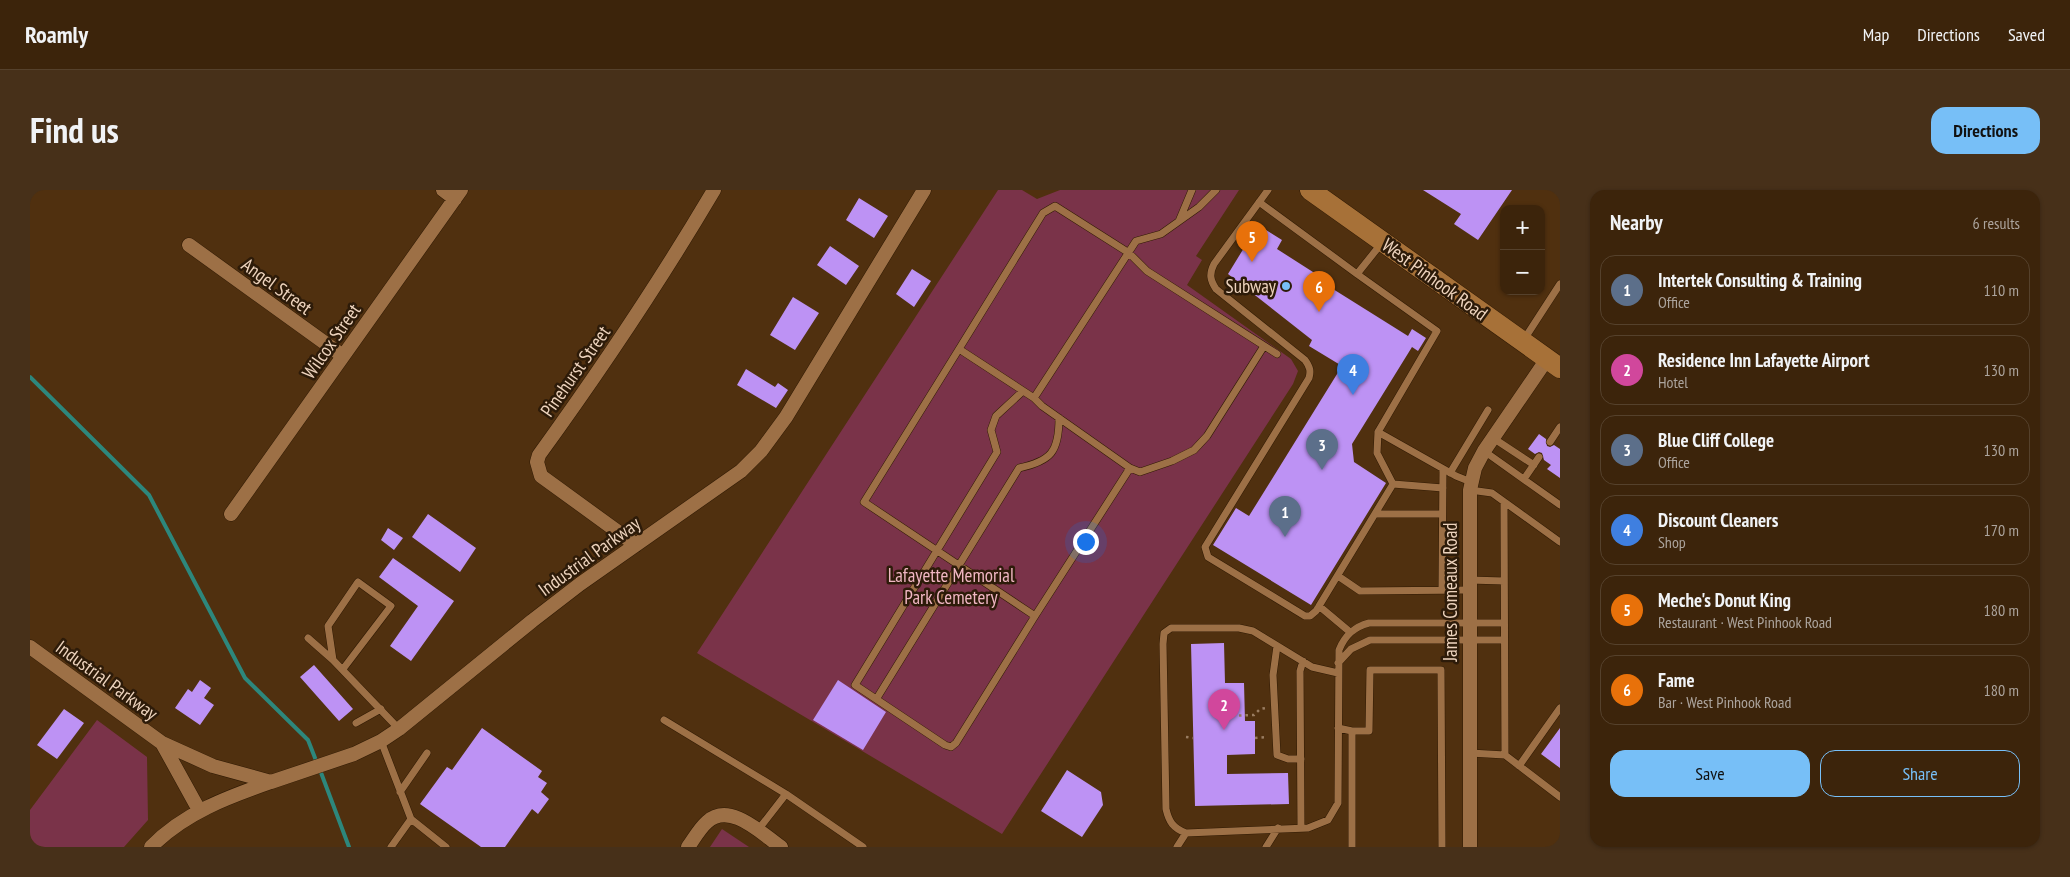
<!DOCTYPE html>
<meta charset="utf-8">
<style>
body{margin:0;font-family:"PT Sans Narrow",sans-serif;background:#473019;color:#f1f3f6}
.controls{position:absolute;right:15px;top:15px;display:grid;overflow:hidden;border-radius:10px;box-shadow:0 1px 4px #0004}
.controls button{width:45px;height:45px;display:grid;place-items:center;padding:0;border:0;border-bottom:1px solid #55412c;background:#3c240b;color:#f1f3f6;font:25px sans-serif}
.you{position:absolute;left:1055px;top:351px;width:18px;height:18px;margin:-12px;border:4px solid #fff;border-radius:50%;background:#1a73e8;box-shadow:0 0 0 8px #1a73e833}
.badge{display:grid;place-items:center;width:32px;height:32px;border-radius:50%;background:#77bff7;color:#fff;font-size:16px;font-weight:700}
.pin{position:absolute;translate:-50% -41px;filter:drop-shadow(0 1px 2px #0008)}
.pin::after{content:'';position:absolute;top:26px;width:18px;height:15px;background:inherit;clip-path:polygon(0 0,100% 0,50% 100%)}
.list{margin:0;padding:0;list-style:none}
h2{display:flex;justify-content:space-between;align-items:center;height:65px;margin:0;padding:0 20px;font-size:21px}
h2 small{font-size:16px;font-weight:400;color:#aca49d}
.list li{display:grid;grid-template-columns:32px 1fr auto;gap:15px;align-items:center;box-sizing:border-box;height:70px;margin:0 10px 10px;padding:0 10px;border:1px solid #55412c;border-radius:15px}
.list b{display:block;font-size:19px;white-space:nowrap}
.list p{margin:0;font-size:16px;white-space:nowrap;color:#aca49d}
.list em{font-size:16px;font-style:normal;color:#aca49d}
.actions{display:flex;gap:10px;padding:15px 20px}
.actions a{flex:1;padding:11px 0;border:1px solid #77bff7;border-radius:15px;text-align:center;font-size:18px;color:#77bff7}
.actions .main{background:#77bff7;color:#111}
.map{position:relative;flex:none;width:1530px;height:657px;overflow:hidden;border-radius:15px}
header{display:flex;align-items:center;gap:30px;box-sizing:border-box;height:70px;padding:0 25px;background:#3c240b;border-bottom:1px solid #55412c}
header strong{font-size:24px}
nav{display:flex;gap:28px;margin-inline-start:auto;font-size:18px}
.intro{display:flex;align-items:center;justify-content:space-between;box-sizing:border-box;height:120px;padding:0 30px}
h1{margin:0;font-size:35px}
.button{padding:12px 22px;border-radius:15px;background:#77bff7;color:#111;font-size:18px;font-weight:700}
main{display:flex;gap:30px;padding:0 30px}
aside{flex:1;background:#3c240b;border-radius:15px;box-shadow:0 1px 4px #0004}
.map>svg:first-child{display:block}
.green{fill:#7a3349}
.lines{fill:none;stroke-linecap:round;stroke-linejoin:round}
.stream{stroke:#2d877c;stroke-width:4}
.building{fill:#bd92f4}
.lane-casing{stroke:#301a04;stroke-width:8}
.street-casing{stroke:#301a04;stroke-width:15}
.secondary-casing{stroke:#301a04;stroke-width:21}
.path{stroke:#9a7d61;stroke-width:2.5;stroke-dasharray:2.5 4;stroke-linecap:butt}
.lane{stroke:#9d7046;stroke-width:7}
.street{stroke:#9d7046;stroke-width:14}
.secondary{stroke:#a77138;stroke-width:20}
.poi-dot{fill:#77bff7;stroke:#2d1b09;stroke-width:2}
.labels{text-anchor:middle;stroke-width:5;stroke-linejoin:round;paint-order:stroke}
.street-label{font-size:19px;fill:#edd3bd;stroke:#2d1b09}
.poi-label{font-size:19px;fill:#edd3bd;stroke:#2d1b09;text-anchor:end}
.park-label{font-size:19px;fill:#f0b6c3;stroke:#2d1b09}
</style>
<header>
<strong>Roamly</strong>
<nav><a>Map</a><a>Directions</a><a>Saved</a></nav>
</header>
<div class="intro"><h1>Find us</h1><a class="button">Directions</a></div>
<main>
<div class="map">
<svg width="1530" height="657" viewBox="0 0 1530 657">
<rect width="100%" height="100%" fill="#50300f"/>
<path class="green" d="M968,0H992L1007,9L1030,0H1209L1166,66L1172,70L1157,95L1261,169L1268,181L1263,194L972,644L667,463Z
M67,530L117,567L118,630L94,657H0V620Z
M692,639L719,657H680Z"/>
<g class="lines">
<path class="stream" d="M0,187L119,305L215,488L278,550L287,573
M290,580L319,657"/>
</g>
<path class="building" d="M1393,0H1482L1448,50L1424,34L1431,24Z
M829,8L858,26L844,48L816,30Z
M1228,35L1252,50L1247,59L1297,91L1295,94L1378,146L1382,139L1396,148L1388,161L1382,157L1322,254L1324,272L1356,293L1281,415L1183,355L1206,318L1219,326L1312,176L1279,156L1282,150L1198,84Z
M800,56L829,76L816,95L787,75Z
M882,79L901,91L884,117L866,104Z
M763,107L789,123L765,160L740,145Z
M716,179L745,197L748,193L758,200L746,218L707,195Z
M1509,244L1516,249L1517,256L1520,257L1524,255L1530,259V288L1517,279L1521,275L1514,270L1512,263L1509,262L1505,264L1498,259Z
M398,324L446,358L430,382L382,347Z
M358,338L373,348L364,360L351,350Z
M363,368L424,411L381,471L360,456L388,416L349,387Z
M1194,453L1195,493H1214L1215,531H1225V564L1197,565V584L1258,583L1259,614L1165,616L1161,454Z
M284,475L323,519L309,531L270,487Z
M170,490L181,498L174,508L184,515L170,535L145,518L158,499L162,502Z
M808,490L856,522L833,560L783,530Z
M34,519L54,533L27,569L7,555Z
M452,538L512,581L508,587L517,593L511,602L519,609L508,624L502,619L475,657H451L390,614L417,577L422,580Z
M1530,538V578L1511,564Z
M1037,580L1071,602L1073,615L1052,647L1011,621Z"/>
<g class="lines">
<defs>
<path id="lane" d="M1238,0L1184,74C1179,84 1180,90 1186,99L1275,170C1280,177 1281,181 1279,188L1175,357L1178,367L1275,426H1280L1286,421L1363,294L1347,263L1348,242
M1229,12L1327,84L1351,54
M1149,31L1162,0
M1327,84L1407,141L1348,242L1426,286L1441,292
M1493,151L1530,94
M929,159L1013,23L1025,16L1099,63L1117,81L1247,164
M993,201L966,226L961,240L967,262L825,495L915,555L921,557L926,553L1005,426L1100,278L1110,282L1142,271L1164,260L1177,246L1234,156
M1004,208L1106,51L1131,44L1169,17L1186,0
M1463,248L1504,275
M1520,252L1530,237
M1454,261L1530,315
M1420,283L1458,220
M1494,289L1509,267
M1363,294L1413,298
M1440,300L1462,303L1530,352
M1474,312L1475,565
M1345,324H1412
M1308,386L1330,401L1439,400
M1439,390L1474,391
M1412,400L1413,279
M1289,416L1320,442
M1005,426L834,312L929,159L1004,208L1012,216L1100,278
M278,448L303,470
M1247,456L1243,485L1247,565L1258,569H1271
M1308,473L1321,459L1340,450H1474
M313,479L361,416L328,392L298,436L303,470L369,539
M1308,483L1282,477L1223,441L1209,438H1141L1134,443L1133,454L1136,619C1139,632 1143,638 1156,643L1278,638L1298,630L1308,613L1309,460C1315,445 1324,437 1339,433H1474
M847,508L989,278C1021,271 1029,262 1029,228
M634,530L756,604
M326,533L351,519
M1308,538L1322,541V657
M1322,541H1339L1340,480H1411L1412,657
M351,551L381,629L416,657
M1440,563L1475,565L1530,607
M1489,576L1530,518
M370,602L397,563
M1271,638L1270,481L1273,471
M728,640L756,604L833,657
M361,657L381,629
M1147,657L1156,643
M1236,657L1248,638"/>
<path id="street" d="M413,0L425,9
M159,55L313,166
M201,324L431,0
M606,355L511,286L507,272L509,265C572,178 629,93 684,0
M0,457L132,553L183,576L241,592L324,564L351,551L369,539L502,431L550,394L711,281L731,261L756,227L894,0
M132,553L169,620
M121,657C154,623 198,607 241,592
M658,657C664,649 669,639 677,632C700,611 732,644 751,657
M1440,657V300L1445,278L1454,261L1517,169"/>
<path id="secondary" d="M1280,0L1530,178"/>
</defs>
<use href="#lane" class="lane-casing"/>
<use href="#street" class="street-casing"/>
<use href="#secondary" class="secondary-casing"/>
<path class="path" d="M1196,526L1224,525L1230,519L1236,518
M1156,547L1163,548
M1225,548L1237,547"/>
<use href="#lane" class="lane"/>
<use href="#street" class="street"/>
<use href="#secondary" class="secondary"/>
</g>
<circle class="poi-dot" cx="1256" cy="96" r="5"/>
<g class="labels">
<g class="street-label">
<text transform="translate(1405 89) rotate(36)" y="7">West Pinhook Road</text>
<text transform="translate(247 96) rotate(36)" y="7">Angel Street</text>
<text transform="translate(301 151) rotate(-55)" y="7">Wilcox Street</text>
<text transform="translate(545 181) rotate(-55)" y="7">Pinehurst Street</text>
<text transform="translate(559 366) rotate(-36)" y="7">Industrial Parkway</text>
<text transform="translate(1420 402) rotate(-90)" y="7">James Comeaux Road</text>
<text transform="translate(77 490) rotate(36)" y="7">Industrial Parkway</text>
</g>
<g class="poi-label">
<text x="1246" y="103">Subway</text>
</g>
<g class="park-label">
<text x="921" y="392">Lafayette Memorial<tspan x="921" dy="22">Park Cemetery</tspan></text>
</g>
</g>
</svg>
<div class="controls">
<button>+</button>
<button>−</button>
</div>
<div class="you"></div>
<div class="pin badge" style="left:1255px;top:347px;background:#5c6f8a">1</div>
<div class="pin badge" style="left:1194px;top:540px;background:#d1479c">2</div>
<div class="pin badge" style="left:1292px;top:280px;background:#5c6f8a">3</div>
<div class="pin badge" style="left:1323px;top:205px;background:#3f7fe0">4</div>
<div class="pin badge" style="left:1222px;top:72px;background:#e8710a">5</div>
<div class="pin badge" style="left:1289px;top:122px;background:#e8710a">6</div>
</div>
<aside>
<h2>Nearby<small>6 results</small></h2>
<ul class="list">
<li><span class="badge" style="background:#5c6f8a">1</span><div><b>Intertek Consulting &amp; Training</b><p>Office</p></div><em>110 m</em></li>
<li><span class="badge" style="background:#d1479c">2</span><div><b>Residence Inn Lafayette Airport</b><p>Hotel</p></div><em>130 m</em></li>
<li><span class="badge" style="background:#5c6f8a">3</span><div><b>Blue Cliff College</b><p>Office</p></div><em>130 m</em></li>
<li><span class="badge" style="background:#3f7fe0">4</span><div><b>Discount Cleaners</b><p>Shop</p></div><em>170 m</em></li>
<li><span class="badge" style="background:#e8710a">5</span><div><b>Meche's Donut King</b><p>Restaurant · West Pinhook Road</p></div><em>180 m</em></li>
<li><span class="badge" style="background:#e8710a">6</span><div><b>Fame</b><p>Bar · West Pinhook Road</p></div><em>180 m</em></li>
</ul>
<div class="actions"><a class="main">Save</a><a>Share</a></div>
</aside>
</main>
